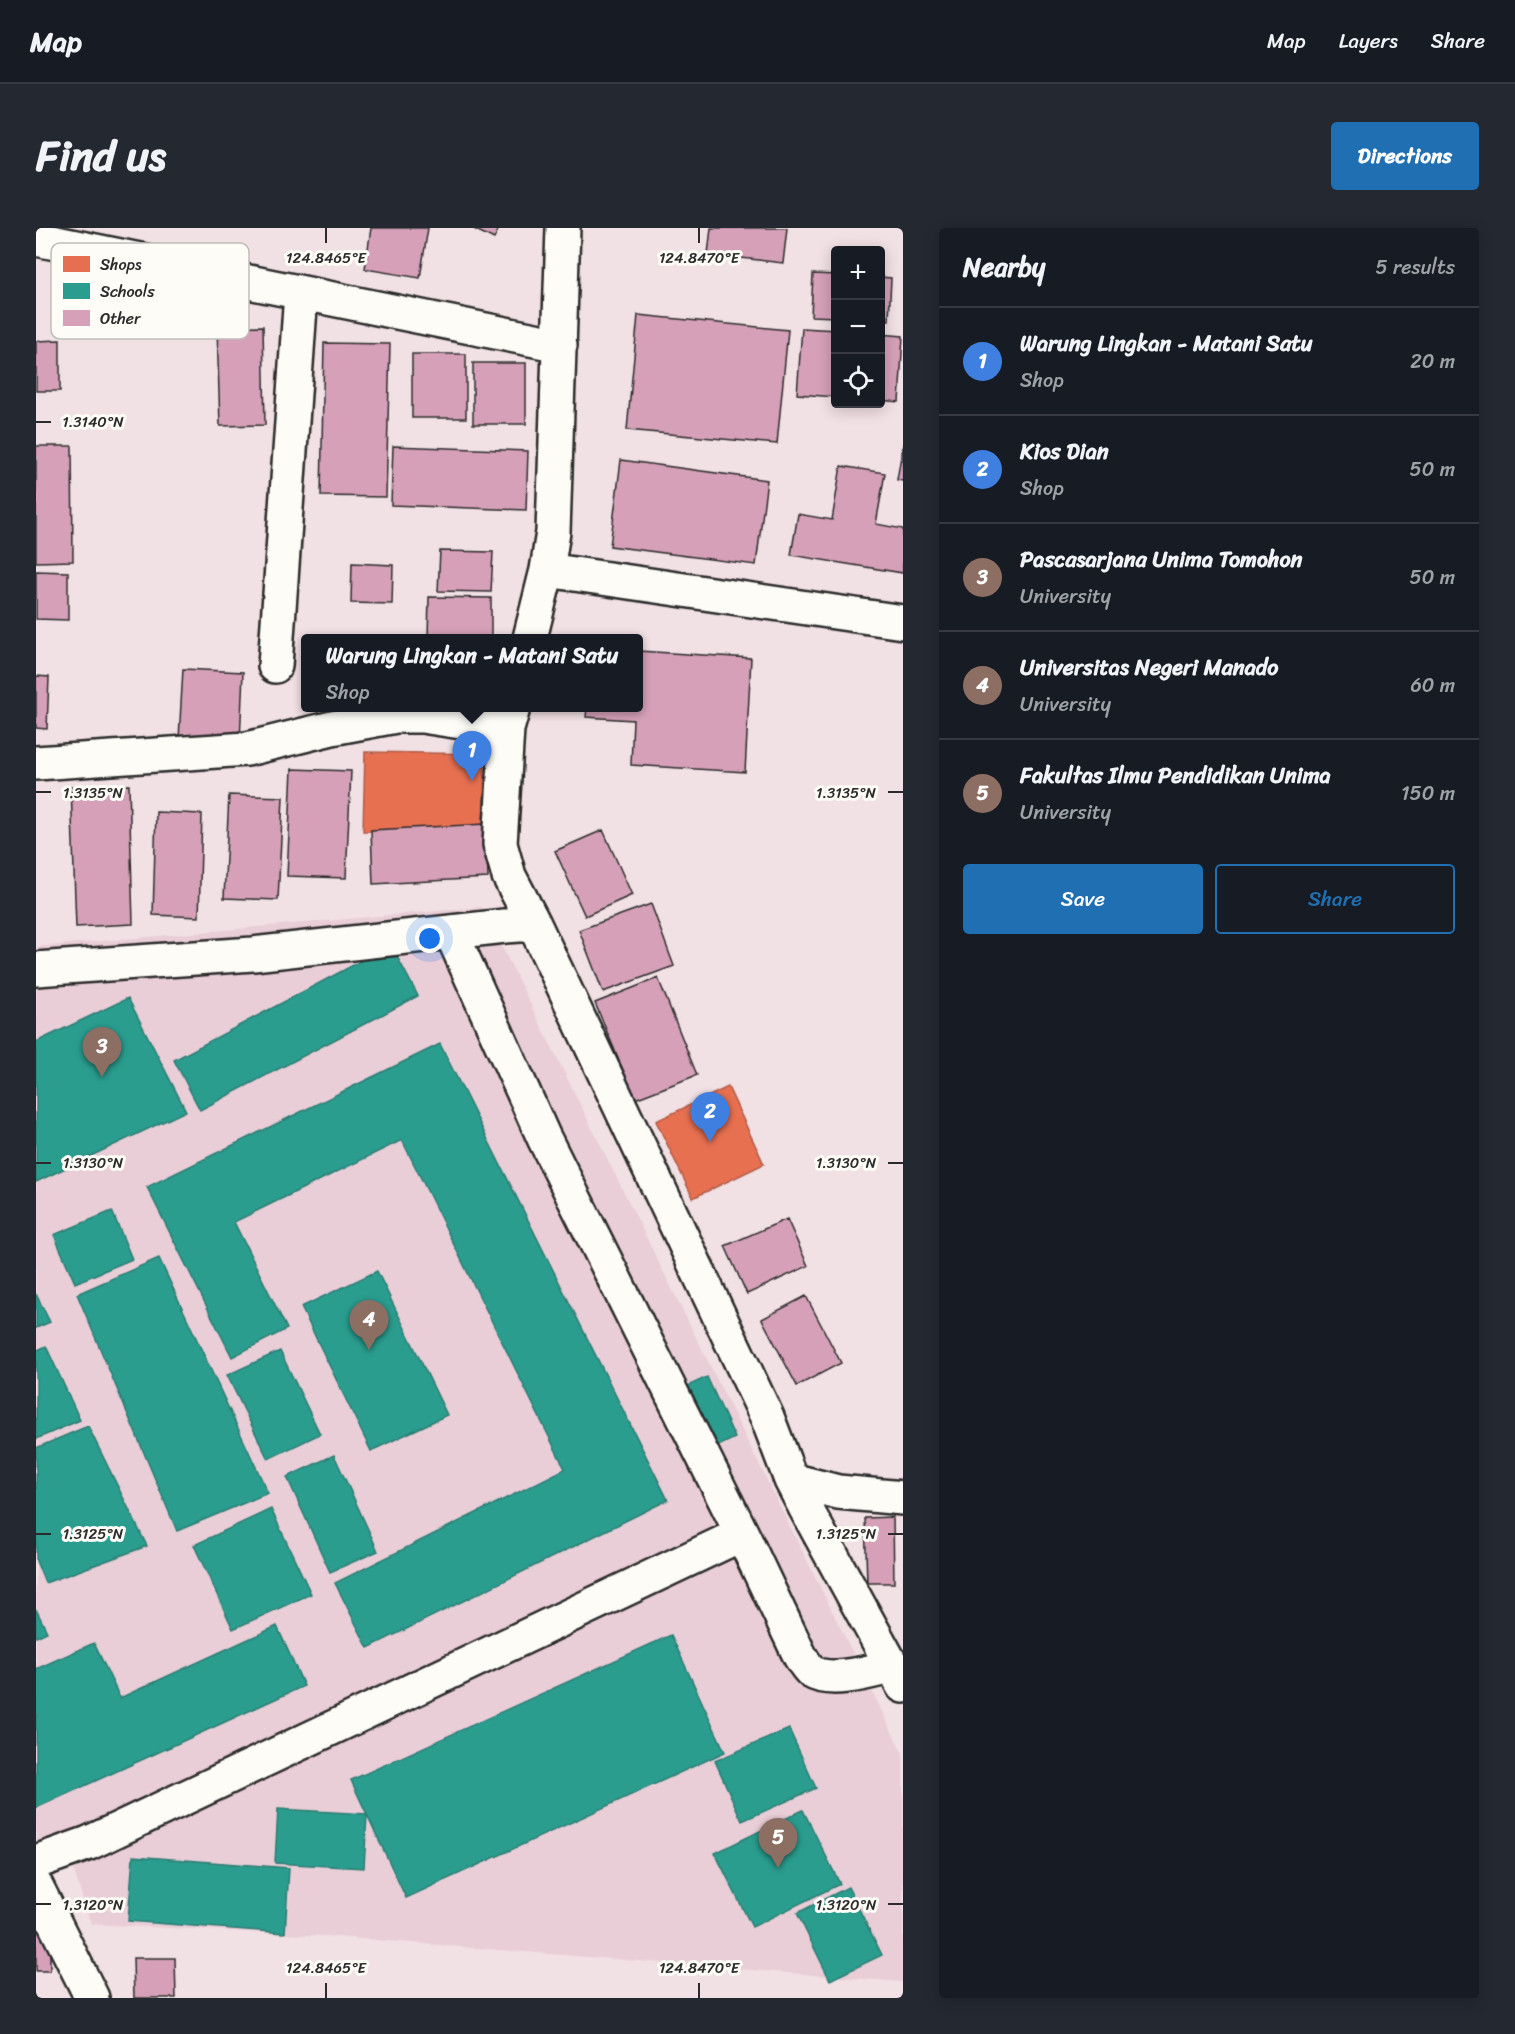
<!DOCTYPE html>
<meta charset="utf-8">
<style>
body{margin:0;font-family:Sriracha,sans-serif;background:#242831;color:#f1f3f6}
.controls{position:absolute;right:18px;top:18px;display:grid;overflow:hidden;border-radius:6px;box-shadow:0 3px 15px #0003}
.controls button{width:54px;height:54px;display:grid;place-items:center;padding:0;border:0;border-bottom:2px solid #363941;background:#171b24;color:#f1f3f6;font:30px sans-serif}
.you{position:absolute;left:394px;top:711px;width:21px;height:21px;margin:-15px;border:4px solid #fff;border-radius:50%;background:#1a73e8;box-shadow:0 0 0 9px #1a73e833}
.badge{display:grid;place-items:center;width:39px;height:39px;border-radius:50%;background:#1f6fb2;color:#fff;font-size:20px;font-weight:700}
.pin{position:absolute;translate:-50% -50px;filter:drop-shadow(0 2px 3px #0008)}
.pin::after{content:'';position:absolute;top:32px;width:21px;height:18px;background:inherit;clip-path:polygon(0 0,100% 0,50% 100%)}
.popup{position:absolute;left:265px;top:406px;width:342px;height:78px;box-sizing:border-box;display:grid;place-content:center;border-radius:6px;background:#171b24;filter:drop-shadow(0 2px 4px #0005);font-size:20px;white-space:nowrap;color:#9ea1a6}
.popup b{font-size:22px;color:#f1f3f6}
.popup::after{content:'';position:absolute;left:50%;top:100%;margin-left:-12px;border:12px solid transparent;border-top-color:#171b24}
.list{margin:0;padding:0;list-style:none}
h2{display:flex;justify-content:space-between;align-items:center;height:78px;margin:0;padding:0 24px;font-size:26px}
h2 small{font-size:20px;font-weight:400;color:#9ea1a6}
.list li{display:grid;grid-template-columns:39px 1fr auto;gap:18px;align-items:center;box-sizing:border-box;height:108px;padding:0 24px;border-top:2px solid #363941}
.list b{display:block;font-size:22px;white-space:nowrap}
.list p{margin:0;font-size:20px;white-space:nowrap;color:#9ea1a6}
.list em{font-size:20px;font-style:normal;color:#9ea1a6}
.actions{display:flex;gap:12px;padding:18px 24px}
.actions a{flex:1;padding:14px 0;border:2px solid #1f6fb2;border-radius:6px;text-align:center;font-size:21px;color:#1f6fb2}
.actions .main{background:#1f6fb2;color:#fff}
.icon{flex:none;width:33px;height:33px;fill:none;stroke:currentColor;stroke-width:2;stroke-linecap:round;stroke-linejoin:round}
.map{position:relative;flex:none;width:867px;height:1770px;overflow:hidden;border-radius:6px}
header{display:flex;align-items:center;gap:36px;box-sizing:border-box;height:84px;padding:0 30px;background:#171b24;border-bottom:2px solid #363941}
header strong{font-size:28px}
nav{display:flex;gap:33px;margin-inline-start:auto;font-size:21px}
.intro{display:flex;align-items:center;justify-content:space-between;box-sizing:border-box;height:144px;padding:0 36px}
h1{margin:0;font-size:42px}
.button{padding:15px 27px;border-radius:6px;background:#1f6fb2;color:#fff;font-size:21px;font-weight:700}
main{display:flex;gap:36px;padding:0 36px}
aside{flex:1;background:#171b24;border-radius:6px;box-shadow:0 3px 15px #0003}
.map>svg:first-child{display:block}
.built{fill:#e9cdd7}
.shops{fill:#e76f51;stroke:#af5b46;stroke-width:1.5}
.schools{fill:#2a9d8f;stroke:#2a7b71;stroke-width:1.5}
.building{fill:#d5a0b8;stroke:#2b2b2b;stroke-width:1.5}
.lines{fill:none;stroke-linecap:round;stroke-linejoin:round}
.minor-casing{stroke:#2b2b2b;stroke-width:38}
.minor{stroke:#fdfcf7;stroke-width:33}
.ticks{fill:none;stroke:#2b2b2b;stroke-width:2}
.key{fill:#fdfcf7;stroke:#bebdba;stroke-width:1.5}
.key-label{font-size:16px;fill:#2b2b2b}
.ticks-label{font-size:15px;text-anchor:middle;fill:#2b2b2b;stroke:#fdfcf7;stroke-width:6;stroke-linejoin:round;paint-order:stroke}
</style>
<header>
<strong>Map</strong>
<nav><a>Map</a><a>Layers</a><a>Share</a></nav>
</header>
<div class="intro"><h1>Find us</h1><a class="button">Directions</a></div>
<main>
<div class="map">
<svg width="867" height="1770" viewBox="0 0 867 1770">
<rect width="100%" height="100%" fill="#f1e0e4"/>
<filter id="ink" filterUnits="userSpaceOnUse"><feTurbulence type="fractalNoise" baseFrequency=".0167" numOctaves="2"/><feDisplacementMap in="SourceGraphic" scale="12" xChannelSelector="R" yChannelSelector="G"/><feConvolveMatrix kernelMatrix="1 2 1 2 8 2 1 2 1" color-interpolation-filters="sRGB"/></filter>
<g filter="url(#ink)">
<path class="built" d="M446,679L867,1526V1754L290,1708L55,1696L27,1609L0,1616V719Z"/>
<path class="shops" d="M329,524L449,526L447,605L327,603Z
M692,859L728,936L657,970L620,893Z"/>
<path class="schools" d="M355,717L382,768L164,882L138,832Z
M92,770L150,883L0,954V814Z
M404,816L632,1272L332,1420L299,1355L529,1241L366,912L198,994L251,1101L196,1129L111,959Z
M76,983L96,1031L39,1055L18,1007Z
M123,1030L232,1265L141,1303L41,1066Z
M341,1043L411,1187L335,1223L265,1079Z
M0,1066L14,1094L0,1100Z
M10,1118L44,1192L0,1211V1123Z
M244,1123L284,1206L232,1231L191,1147Z
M671,1149L699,1210L670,1224L641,1163Z
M52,1198L111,1318L9,1355L0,1333V1220Z
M298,1227L342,1323L294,1344L251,1249Z
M235,1281L275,1366L197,1401L158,1317Z
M0,1381L11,1404L0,1409Z
M241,1398L268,1458L0,1580V1441L58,1415L84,1470Z
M635,1407L689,1524L370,1670L315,1552Z
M753,1501L780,1560L706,1593L679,1533Z
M242,1581L331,1586L328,1640L239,1635Z
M767,1582L804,1656L716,1699L679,1625Z
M97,1628L253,1640L249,1705L92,1693Z
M812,1659L846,1727L794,1752L761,1685Z"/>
<path class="building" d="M335,0H392L384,50L329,41Z
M436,0H463L458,11Z
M675,0H751L747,35L672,26Z
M777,46L800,47V89L775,88Z
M844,49L855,50L853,92H844Z
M602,87L752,102L741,216L591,202Z
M227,98L229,197L184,198L181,99Z
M766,100L800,102V169L761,166Z
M844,106L867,108L863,174L844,172Z
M24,112V163H0V113Z
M288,115L354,116L350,269L285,268Z
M376,126H430V190H376Z
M437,135H490V196H437Z
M867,216V253L861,252Z
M0,218H36L37,333L0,334Z
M357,218L492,223L490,282L355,277Z
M585,232L731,252L720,337L574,318Z
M805,238L849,245L840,296L867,301V345L755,327L762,286L796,292Z
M404,323L457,324L455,364L402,363Z
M316,335L357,337L356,376L315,375Z
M0,343L32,344V392L0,391Z
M393,369L455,370V410H392Z
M602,423L715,430L709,544L595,537L597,492L550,489L551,480H602Z
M147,441L207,444L204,514L143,511Z
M0,448L13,449L11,501L0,500Z
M256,541L315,543L310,650L251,648Z
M93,557L97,696L40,699L35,559Z
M193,567L247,569L242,672L188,670Z
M120,584L166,586L163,689L117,687Z
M450,596L452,650L337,656L335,602Z
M567,602L596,667L549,688L519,623Z
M615,676L638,738L567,764L543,702Z
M622,750L661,847L599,871L559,775Z
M751,991L772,1038L711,1066L689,1018Z
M770,1068L805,1135L761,1158L726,1091Z
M857,1289L858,1355H831L829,1290Z
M0,1690H14V1743H0Z
M97,1730H139L140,1770H98Z"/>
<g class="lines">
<defs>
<path id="minor" d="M0,11L524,117
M511,342L867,394
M494,410L511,342L517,304L527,0
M239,438L265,65
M477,480L471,501L464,616L473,648L498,696L731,1189L755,1252L769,1279L867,1458
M0,535L211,521L296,500L360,488H386L471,501
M415,704L508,910L706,1306L764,1428C767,1433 771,1440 776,1444C795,1456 837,1443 858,1438
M0,741L217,726L469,698L498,696
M755,1252L802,1264L867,1270
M0,1634L53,1615L706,1306
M0,1658L56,1770"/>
</defs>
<use href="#minor" class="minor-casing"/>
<use href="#minor" class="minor"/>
</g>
</g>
<path class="ticks" d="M290,0V15M663,0V15M0,194H15M0,564H15M852,564H867M0,935H15M852,935H867M0,1306H15M852,1306H867M0,1676H15M852,1676H867M290,1755V1770M663,1755V1770"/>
<rect x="15" y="15" width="198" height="96" rx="9" class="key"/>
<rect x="27" y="28" width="27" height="16" fill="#e76f51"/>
<rect x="27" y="55" width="27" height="16" fill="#2a9d8f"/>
<rect x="27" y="82" width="27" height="16" fill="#d5a0b8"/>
<g class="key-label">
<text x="64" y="42">Shops</text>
<text x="64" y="69">Schools</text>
<text x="64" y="96">Other</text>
</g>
<g class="ticks-label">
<text x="290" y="35">124.8465°E</text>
<text x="663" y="35">124.8470°E</text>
<text x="57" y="199">1.3140°N</text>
<text x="57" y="570">1.3135°N</text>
<text x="810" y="570">1.3135°N</text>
<text x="57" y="940">1.3130°N</text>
<text x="810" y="940">1.3130°N</text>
<text x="57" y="1311">1.3125°N</text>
<text x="810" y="1311">1.3125°N</text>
<text x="57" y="1682">1.3120°N</text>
<text x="810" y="1682">1.3120°N</text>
<text x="290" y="1745">124.8465°E</text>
<text x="663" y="1745">124.8470°E</text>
</g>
</svg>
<div class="controls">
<button>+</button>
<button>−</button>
<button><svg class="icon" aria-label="locate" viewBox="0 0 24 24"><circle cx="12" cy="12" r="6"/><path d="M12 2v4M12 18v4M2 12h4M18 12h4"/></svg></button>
</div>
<div class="you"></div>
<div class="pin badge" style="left:436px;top:553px;background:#3f7fe0">1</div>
<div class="popup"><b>Warung Lingkan - Matani Satu</b>Shop</div>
<div class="pin badge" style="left:674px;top:914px;background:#3f7fe0">2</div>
<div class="pin badge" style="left:66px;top:849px;background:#8d6e63">3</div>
<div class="pin badge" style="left:333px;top:1122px;background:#8d6e63">4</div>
<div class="pin badge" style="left:742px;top:1640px;background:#8d6e63">5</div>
</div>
<aside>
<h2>Nearby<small>5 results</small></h2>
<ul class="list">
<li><span class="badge" style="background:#3f7fe0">1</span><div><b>Warung Lingkan - Matani Satu</b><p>Shop</p></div><em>20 m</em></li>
<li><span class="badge" style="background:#3f7fe0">2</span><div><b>Kios Dian</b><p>Shop</p></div><em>50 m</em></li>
<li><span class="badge" style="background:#8d6e63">3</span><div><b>Pascasarjana Unima Tomohon</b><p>University</p></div><em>50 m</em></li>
<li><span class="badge" style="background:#8d6e63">4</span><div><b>Universitas Negeri Manado</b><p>University</p></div><em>60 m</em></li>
<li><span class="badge" style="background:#8d6e63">5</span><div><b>Fakultas Ilmu Pendidikan Unima</b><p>University</p></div><em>150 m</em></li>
</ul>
<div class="actions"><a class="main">Save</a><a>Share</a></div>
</aside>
</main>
